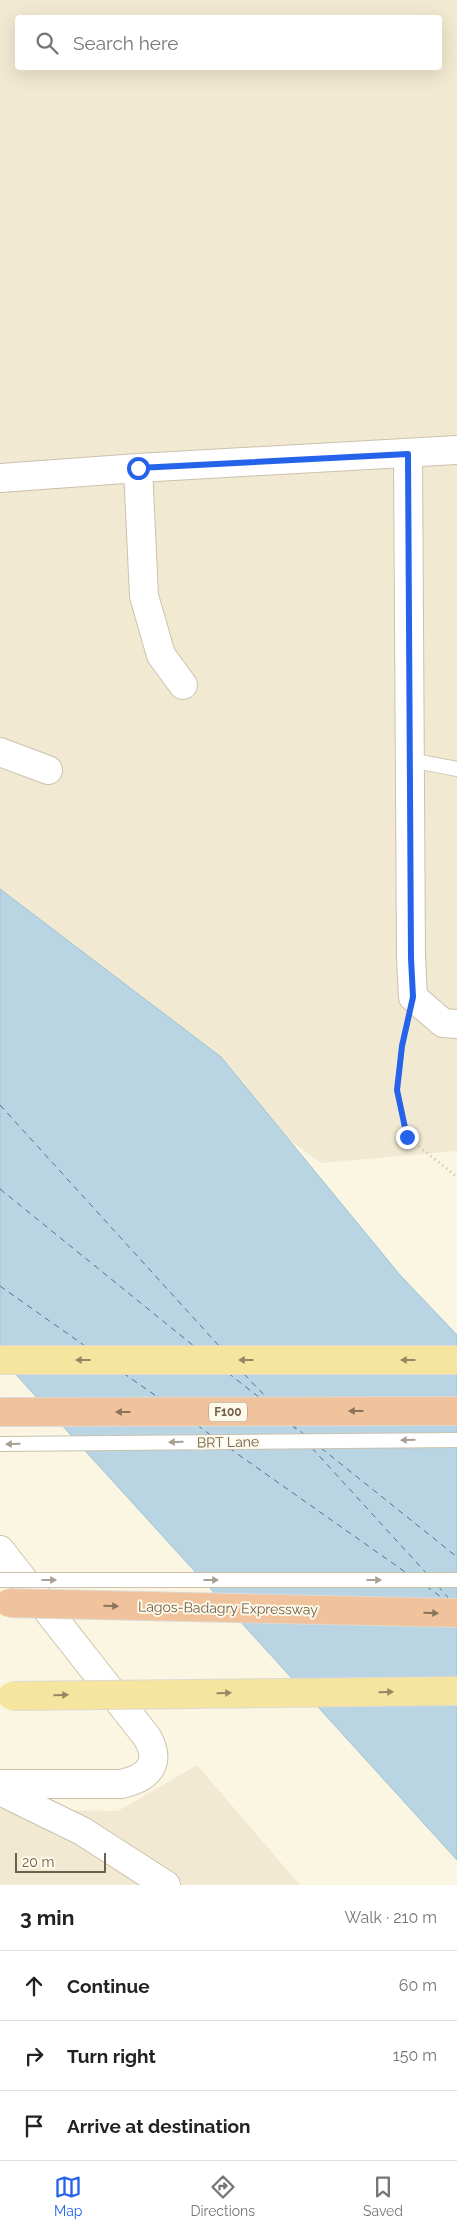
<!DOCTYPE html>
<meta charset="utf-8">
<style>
body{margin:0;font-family:Raleway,sans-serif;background:#f6f6f6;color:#222}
.scale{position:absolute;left:15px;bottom:12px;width:91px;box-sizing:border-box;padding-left:5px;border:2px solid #705f4b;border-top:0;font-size:14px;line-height:18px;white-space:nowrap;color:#705f4b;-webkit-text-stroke:4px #fef9e8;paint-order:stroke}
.stop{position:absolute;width:15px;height:15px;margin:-11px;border:4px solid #2563eb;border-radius:50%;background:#fff}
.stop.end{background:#2563eb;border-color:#fff;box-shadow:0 1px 5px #0008}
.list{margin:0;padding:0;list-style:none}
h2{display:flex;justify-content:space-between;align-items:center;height:65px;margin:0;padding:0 20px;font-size:21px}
h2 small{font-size:16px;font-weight:400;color:#767676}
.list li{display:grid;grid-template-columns:32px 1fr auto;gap:15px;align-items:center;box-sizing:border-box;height:70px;padding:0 20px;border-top:1px solid #e0e0e0}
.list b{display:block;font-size:19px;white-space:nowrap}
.list em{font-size:16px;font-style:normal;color:#767676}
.icon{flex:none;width:28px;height:28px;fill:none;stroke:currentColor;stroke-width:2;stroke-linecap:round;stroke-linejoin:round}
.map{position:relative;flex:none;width:457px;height:1885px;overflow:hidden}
.search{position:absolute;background:#fff;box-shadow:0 5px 20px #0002;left:15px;right:15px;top:15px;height:55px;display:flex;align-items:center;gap:12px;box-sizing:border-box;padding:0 18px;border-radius:5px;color:#767676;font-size:19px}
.sheet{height:275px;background:#fff}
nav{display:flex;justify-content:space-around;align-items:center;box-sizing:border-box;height:70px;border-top:1px solid #e0e0e0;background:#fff;font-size:14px;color:#767676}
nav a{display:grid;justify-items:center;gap:2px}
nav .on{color:#2563eb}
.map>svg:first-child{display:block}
.residential{fill:#f1e9d1;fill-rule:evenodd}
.water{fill:#b9d4e2;stroke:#9fc2d3}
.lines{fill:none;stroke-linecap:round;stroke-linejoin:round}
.ferry{stroke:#4c7890;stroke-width:1;stroke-dasharray:6 5;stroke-linecap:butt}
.lane-casing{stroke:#cdc1ad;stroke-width:16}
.street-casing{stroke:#cdc1ad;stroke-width:30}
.primary-casing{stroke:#ddd9d4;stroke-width:30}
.highway-casing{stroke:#ddd9d4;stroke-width:30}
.path{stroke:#d2bd9f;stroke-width:3;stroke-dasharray:1 4;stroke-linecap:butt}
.lane{stroke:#fff;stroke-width:14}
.street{stroke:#fff;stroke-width:28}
.primary{stroke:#f5e59e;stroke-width:28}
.highway{stroke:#f1c39d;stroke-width:28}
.lane-bridge-casing{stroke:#cdc1ad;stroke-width:16;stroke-linecap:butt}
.primary-bridge-casing{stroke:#ddd9d4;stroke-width:30;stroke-linecap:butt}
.highway-bridge-casing{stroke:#ddd9d4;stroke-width:30;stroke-linecap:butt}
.lane-bridge{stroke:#fff;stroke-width:14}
.primary-bridge{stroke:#f5e59e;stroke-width:28}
.highway-bridge{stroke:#f1c39d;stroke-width:28}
.oneway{fill:#988764}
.oneway2{fill:#8a735b}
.oneway3{fill:#a99f93}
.route{stroke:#2563eb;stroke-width:6}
.labels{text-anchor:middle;stroke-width:4;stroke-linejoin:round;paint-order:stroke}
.shield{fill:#fef9e8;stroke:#9b8d7a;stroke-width:1}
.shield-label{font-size:12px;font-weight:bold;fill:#705f4b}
.street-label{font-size:14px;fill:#705f4b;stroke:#fef9e8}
</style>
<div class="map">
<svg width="457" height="1885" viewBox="0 0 457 1885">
<rect width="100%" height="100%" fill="#faf6e2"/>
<path class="residential" d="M0,0H457V1151L321,1163L157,1043L0,891ZM18,18H440V68H18Z
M197,1765L300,1885H0V1809L118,1811Z"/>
<path class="water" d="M0,889L221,1057L400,1275L457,1335V1860L0,1357Z"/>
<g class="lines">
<path class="ferry" d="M0,1105L220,1347
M0,1189L195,1347
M0,1286L85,1346
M123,1373L159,1398
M228,1373L260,1398
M244,1374L267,1398
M292,1424L305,1435
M197,1425L212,1436
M292,1425L301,1435
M229,1448L408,1574
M312,1448L427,1574
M321,1448L457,1557
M426,1586L445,1600
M438,1586L450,1600"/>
<defs>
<path id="lane" d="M410,760L457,769
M0,1444L457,1440"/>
<path id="street" d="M408,453L411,958L413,997L443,1023L457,1024
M138,468L144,596L161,655L183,685
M0,478L138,468L457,450
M0,752L48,770
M0,1550L147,1737C162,1763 149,1778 121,1784H0
M0,1791L82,1831L166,1885"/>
<path id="primary" d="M0,1360H457"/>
<path id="highway" d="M0,1412L457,1411"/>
</defs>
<use href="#lane" class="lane-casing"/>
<use href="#street" class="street-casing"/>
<use href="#primary" class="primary-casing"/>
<use href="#highway" class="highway-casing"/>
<path class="path" d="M406,1029L397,1090L407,1137L457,1177"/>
<use href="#lane" class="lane"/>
<use href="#street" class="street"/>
<use href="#primary" class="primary"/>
<use href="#highway" class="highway"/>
<defs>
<path id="lane-bridge" d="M0,1580H457"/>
<path id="primary-bridge" d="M12,1696L457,1691"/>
<path id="highway-bridge" d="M9,1603L457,1613"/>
</defs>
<use href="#lane-bridge" class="lane-bridge-casing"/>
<use href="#primary-bridge" class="primary-bridge-casing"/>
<use href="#highway-bridge" class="highway-bridge-casing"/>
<use href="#lane-bridge" class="lane-bridge"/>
<use href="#primary-bridge" class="primary-bridge"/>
<use href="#highway-bridge" class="highway-bridge"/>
</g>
<defs><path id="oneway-solid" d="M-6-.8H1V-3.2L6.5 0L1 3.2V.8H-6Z" transform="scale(1.25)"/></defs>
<g class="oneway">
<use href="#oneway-solid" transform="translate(83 1360) rotate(180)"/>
<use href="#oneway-solid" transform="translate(246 1360) rotate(180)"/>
<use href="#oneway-solid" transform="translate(408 1360) rotate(180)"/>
<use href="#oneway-solid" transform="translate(386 1692) rotate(-1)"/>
<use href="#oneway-solid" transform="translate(224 1693) rotate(-1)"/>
<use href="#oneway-solid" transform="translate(61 1695) rotate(-1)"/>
</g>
<g class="oneway2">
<use href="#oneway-solid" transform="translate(356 1411) rotate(180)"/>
<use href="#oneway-solid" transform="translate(123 1412) rotate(180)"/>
<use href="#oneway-solid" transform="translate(111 1606) rotate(1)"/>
<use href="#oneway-solid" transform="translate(431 1613) rotate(1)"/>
</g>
<g class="oneway3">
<use href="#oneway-solid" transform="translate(408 1440) rotate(179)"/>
<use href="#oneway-solid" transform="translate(176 1442) rotate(179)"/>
<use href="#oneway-solid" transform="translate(13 1444) rotate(179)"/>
<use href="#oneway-solid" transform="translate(49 1580)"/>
<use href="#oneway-solid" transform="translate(211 1580)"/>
<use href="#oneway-solid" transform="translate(374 1580)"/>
</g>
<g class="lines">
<path class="route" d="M138,468L408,454L411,958L413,997L402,1046L397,1090L407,1137"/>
</g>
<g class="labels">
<rect class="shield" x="209" y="1402.5" width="38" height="19" rx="4"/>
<g class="shield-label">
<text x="228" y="1416">F100</text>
</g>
<g class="street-label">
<text transform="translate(228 1442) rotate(-1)" y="5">BRT Lane</text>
<text transform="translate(228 1608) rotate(1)" y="5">Lagos-Badagry Expressway</text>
</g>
</g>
</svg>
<div class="scale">20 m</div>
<div class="stop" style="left:138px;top:468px"></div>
<div class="stop end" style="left:407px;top:1137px"></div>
<div class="search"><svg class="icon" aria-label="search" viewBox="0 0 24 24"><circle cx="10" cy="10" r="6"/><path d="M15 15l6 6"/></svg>Search here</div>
</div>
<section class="sheet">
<h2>3 min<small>Walk · 210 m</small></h2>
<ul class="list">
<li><svg class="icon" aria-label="ahead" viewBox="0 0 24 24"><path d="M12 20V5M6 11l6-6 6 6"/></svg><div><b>Continue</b></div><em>60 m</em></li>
<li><svg class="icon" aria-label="right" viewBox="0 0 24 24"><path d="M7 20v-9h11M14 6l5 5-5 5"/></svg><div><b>Turn right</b></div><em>150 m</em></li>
<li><svg class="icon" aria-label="arrive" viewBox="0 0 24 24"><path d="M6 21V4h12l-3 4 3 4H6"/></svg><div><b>Arrive at destination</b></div></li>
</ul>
</section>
<nav>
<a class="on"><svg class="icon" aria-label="map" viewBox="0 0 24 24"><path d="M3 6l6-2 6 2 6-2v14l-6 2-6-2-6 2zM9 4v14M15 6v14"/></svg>Map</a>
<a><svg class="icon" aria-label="directions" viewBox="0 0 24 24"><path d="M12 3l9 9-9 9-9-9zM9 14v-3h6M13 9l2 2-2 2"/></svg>Directions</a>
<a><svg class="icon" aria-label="saved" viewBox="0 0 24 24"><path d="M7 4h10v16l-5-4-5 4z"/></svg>Saved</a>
</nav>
